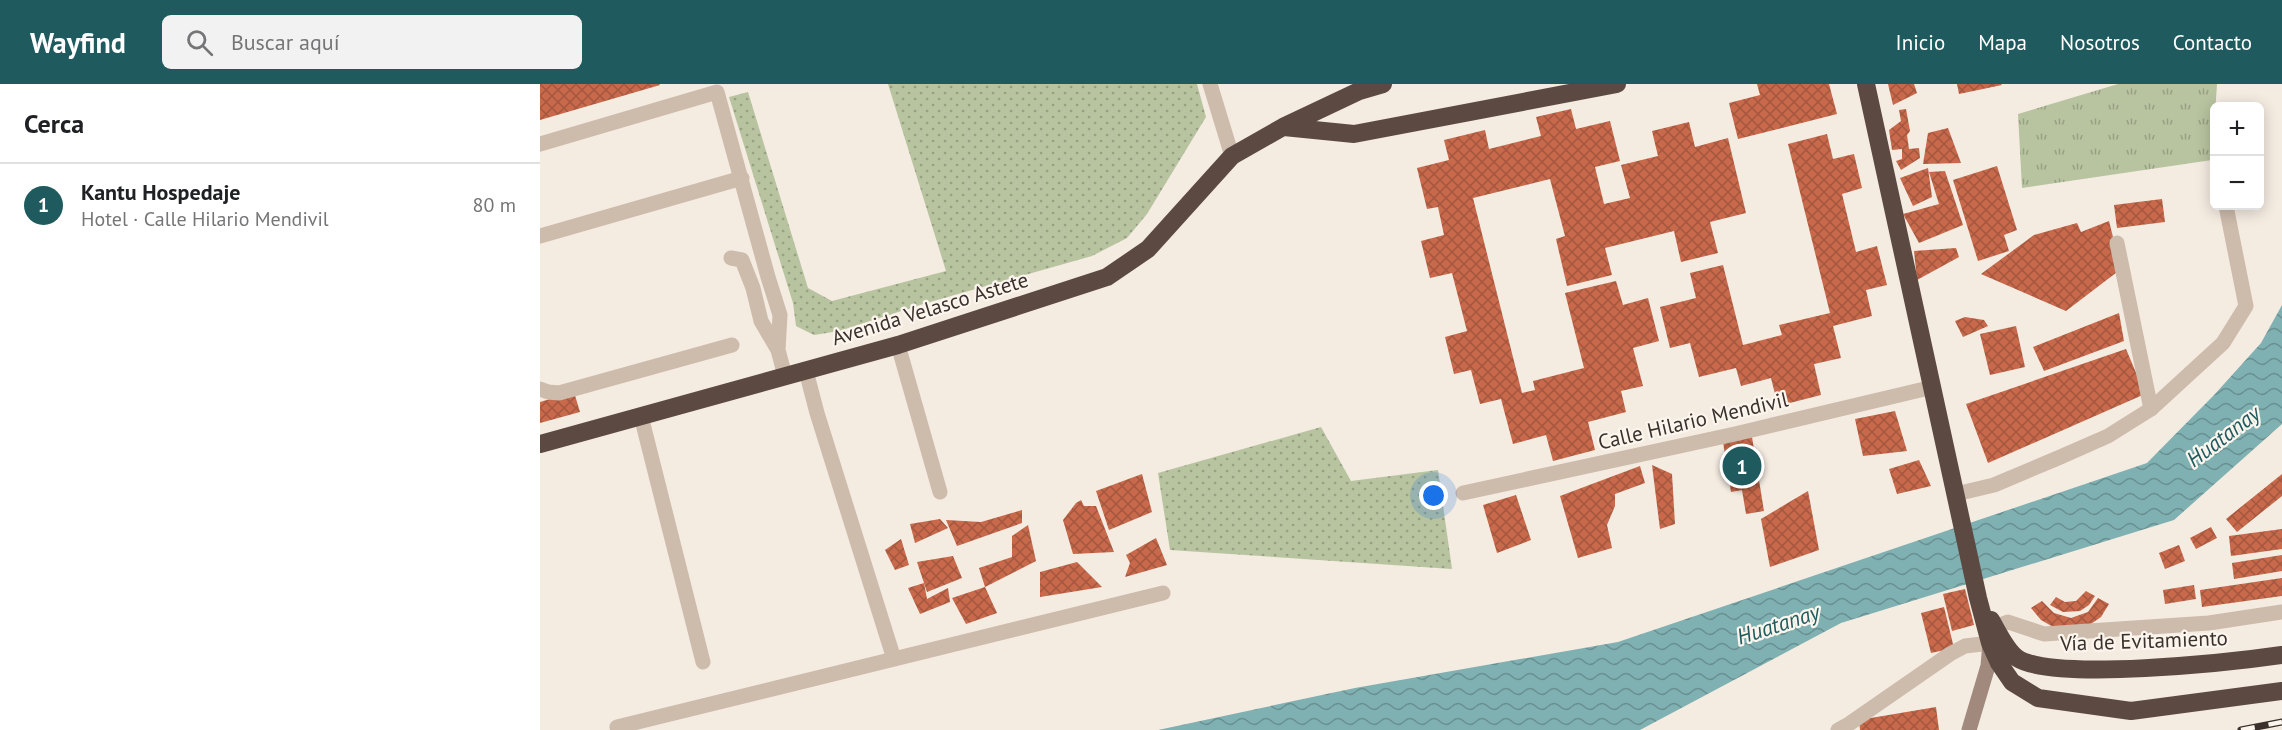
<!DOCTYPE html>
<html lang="es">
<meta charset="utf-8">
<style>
body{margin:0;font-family:"PT Sans",sans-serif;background:#f2f2f2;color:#202124}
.controls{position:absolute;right:18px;top:18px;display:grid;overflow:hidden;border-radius:9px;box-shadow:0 3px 15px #0003}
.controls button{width:54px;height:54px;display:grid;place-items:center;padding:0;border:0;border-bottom:2px solid #e0e0e0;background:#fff;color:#202124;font:30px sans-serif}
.you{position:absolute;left:894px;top:412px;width:21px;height:21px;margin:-15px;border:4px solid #fff;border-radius:50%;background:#1a73e8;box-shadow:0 0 0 9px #1a73e833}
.badge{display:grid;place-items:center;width:39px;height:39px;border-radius:50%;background:#1f5a5e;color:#fff;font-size:20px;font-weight:700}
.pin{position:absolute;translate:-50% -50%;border:3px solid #fff;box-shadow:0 2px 6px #0006}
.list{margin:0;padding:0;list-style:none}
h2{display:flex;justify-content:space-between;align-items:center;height:78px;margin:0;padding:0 24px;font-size:26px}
h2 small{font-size:20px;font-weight:400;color:#757577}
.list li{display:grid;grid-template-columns:39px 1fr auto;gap:18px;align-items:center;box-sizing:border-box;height:84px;padding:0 24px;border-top:2px solid #e0e0e0}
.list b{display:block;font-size:22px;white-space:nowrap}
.list p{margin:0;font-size:20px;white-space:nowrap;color:#757577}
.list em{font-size:20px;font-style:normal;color:#757577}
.icon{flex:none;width:33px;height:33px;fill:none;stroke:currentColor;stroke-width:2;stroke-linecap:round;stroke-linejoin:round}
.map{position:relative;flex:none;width:1742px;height:646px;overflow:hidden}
header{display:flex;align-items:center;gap:36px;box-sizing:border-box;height:84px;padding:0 30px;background:#1f5a5e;color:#fff}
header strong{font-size:28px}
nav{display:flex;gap:33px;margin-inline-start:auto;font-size:21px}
.search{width:420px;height:54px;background:#f2f2f2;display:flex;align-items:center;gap:15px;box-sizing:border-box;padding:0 21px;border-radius:9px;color:#757577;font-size:22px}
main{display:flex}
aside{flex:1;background:#fff}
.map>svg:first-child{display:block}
.grass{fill:url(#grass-dots)}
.park{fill:url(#park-tufts)}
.water{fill:url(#water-waves)}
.building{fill:url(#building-cross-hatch)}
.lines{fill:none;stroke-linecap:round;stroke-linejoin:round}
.lane{stroke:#cdbbac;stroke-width:15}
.street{stroke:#cdbbac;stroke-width:15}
.secondary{stroke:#a18a7d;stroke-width:15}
.highway{stroke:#5c4a42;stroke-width:18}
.rail-casing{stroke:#3b302b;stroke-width:7}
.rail{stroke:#fbf5ee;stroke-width:4.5;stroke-dasharray:14;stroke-linecap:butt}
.labels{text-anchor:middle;stroke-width:4.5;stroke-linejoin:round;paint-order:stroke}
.street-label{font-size:21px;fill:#3b302b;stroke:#fbf5ee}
.water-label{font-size:22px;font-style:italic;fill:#1f5a5e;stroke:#fbf5ee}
</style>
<header>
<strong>Wayfind</strong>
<div class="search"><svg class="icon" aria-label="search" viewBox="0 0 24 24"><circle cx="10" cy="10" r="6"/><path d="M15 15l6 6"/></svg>Buscar aquí</div>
<nav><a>Inicio</a><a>Mapa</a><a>Nosotros</a><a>Contacto</a></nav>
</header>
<main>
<aside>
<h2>Cerca<small></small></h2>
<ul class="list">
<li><span class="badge">1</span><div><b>Kantu Hospedaje</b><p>Hotel · Calle Hilario Mendivil</p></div><em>80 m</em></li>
</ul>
</aside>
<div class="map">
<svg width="1742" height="646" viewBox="0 0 1742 646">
<defs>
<pattern id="grass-dots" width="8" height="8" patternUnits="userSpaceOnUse" patternTransform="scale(1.5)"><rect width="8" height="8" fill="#b8c4a0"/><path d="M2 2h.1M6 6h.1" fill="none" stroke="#97a083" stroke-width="1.8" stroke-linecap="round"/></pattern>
<pattern id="park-tufts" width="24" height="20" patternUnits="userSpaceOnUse" patternTransform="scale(1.5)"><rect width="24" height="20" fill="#b8c4a0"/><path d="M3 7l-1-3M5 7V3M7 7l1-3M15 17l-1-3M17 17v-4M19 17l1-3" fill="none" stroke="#97a083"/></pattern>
<pattern id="water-waves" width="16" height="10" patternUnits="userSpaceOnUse" patternTransform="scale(1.5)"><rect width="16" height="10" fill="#7fb0b2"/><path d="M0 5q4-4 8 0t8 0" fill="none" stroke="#699091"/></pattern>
<pattern id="building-cross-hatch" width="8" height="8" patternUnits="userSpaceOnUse" patternTransform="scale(1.5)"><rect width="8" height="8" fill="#c8694b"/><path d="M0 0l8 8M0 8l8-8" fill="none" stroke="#a4573f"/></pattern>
</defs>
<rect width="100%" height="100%" fill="#f4ebe1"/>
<path class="grass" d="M348,0H657L666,33L607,130L587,154L552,172L383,220L299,247L274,251L256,242L253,219L189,13L208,8L268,204L292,217L406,187Z
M781,343L811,397L898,386L912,485L630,466L618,389Z"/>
<path class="park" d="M1578,0H1677L1672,76L1482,104L1478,30Z"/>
<path class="water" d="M1742,221V340L1634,436L1301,539L1100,646H618L815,604L1078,558L1607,379L1675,310L1721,259Z"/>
<path class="building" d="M0,0H119L120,1L0,36Z
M1217,0H1289L1297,30L1198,55L1189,19L1220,11Z
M1348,0H1374L1377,9L1353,21Z
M1417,0H1461L1462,1L1419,10Z
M1031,25L1036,45L1070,37L1080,77L1055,83L1064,120L1090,114L1081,81L1118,72L1112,47L1149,38L1155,63L1188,54L1206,129L1170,138L1178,169L1141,178L1134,147L1065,164L1072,191L1027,202L1016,155L1025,152L1010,95L933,114L982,309L995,306L993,297L1044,284L1025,209L1076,197L1083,221L1108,214L1119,257L1093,264L1103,302L1081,307L1086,328L1048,338L1055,366L1013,377L1006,351L973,360L961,315L940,320L931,286L914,290L905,253L927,247L912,189L890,194L881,157L904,151L898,123L887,125L877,84L909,76L904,56L945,46L949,65L1001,52L996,33Z
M1366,25L1370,47L1367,51L1369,65L1379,64L1380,74L1361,86L1356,77L1362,75V65L1352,66L1349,46L1361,37L1359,26Z
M1408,44L1421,79L1383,80L1388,49Z
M1287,50L1293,75L1314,70L1322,104L1302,110L1316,168L1337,162L1347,201L1326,206L1332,232L1293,242L1301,274L1274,280L1281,311L1238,322L1231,294L1201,302L1196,284L1159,293L1150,259L1130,264L1120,223L1156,214L1150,189L1183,181L1203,261L1242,251L1239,241L1290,229L1248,60Z
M1457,82L1477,146L1464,151L1469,167L1438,177L1413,96Z
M1388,84L1392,113L1373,122L1360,94Z
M1405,87L1423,141L1379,159L1363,130L1399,120L1389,88Z
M1622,115L1625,138L1577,144L1574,121Z
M1569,137L1581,185L1526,227L1441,190L1494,151L1537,139L1541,148Z
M1416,164L1419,173L1377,196L1374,167Z
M1579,229L1584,257L1504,287L1493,263Z
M1425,233L1444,236L1448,242L1423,253L1415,237Z
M1476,242L1485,283L1450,291L1440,250Z
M1586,265L1605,310L1448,379L1426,320Z
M34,308L40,328L0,339V318Z
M1355,327L1367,367L1323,372L1315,335Z
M1212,353L1224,427L1206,430L1202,406L1191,408L1183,358Z
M1379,376L1391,402L1357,410L1349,385Z
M1112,381L1132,390L1135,440L1120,445Z
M1100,382L1105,399L1075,410V422L1067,441L1072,464L1038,474L1020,412Z
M602,390L612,428L569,446L556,407Z
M1742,390V412L1697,448L1686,435Z
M1268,407L1279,466L1230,483L1221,435Z
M976,411L991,456L957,469L943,421Z
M541,416L544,422H556L574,468L533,470L523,436L536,419Z
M482,426V439L417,462L406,436L441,438Z
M400,435L408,444L375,459L370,440Z
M488,441L496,477L445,503L439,484L472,473V452Z
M1671,443L1677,454L1656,465L1650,454Z
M1742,445V465L1691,472L1689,452Z
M616,454L627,481L585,493L590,479L586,471Z
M361,455L369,481L355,486L345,466Z
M1639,461L1645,477L1625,485L1619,469Z
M1742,471V487L1694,495L1692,479Z
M413,472L422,494L387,508L377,478Z
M537,478L562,503L500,513V488Z
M1742,494V512L1662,523L1660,506Z
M384,499L387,515L408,504L410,518L380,530L368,504Z
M1654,501L1656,515L1625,520L1623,506Z
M445,503L457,529L426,540L412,514Z
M1425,505L1434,541L1412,547L1403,510Z
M1546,507L1555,512L1549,521L1540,527L1523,528L1510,521L1516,513L1525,518L1536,517Z
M1558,514L1569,520L1561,533L1548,542L1515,544L1501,536L1491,524L1502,517L1514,529L1531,534L1548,528Z
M1404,523L1414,564L1391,569L1381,529Z
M1396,623L1399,646H1320L1319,636Z"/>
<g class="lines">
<path class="lane" d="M0,60L177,8L228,193L240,231L238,266
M0,152L202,94
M1577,159L1611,325
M191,174L202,176L213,204L221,237L238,266L245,292
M358,261L400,408
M0,305L8,308L19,309L192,261
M101,332L163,578
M1298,646L1309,640L1410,570L1425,562L1450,559"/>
<path class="street" d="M670,0L692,72
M266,287L277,329L354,575
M923,409L1195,350L1393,303
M1416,410L1454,401L1518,374L1568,352L1611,325L1683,259L1706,222L1686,122
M1455,543L1468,538L1504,550L1669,539L1742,528
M77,643L623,509"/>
<path class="secondary" d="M1429,646L1448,582L1450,559"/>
<path class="highway" d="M1326,0L1438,514L1450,559L1459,579L1472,598L1498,614L1591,627L1742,607
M744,43L814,50L1077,0
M0,360L358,261L567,193L608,165L692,72L743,43L819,7L843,0
M1451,536C1458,548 1466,566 1477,574C1513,598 1694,578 1742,571"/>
<defs>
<path id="rail" d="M1701,646L1742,638"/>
</defs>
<use href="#rail" class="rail-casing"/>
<use href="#rail" class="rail"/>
</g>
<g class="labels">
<g class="street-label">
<text transform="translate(390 225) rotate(-17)" y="7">Avenida Velasco Astete</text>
<text transform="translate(1153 337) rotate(-13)" y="7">Calle Hilario Mendivil</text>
<text transform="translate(1604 557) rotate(-2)" y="7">Vía de Evitamiento</text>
</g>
<g class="water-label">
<text transform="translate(1683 352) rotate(-37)" y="8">Huatanay</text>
<text transform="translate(1238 540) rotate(-18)" y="8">Huatanay</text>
</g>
</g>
</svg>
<div class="controls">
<button>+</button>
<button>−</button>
</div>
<div class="you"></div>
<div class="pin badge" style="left:1202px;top:382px">1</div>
</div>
</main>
